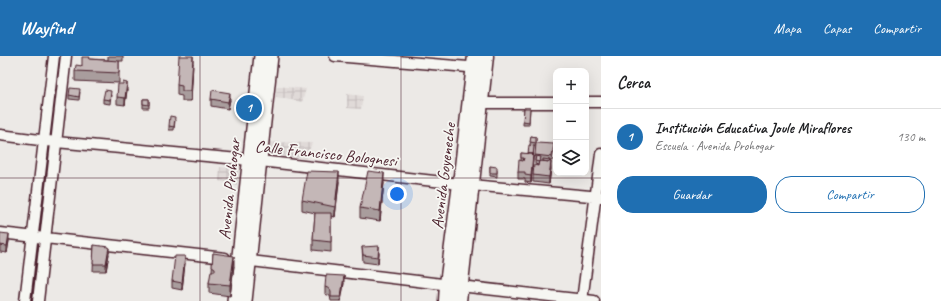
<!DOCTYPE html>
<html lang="es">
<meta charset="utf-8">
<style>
body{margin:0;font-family:Caveat,sans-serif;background:#f6f6f6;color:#202124}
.controls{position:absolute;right:12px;top:12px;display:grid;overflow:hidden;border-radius:8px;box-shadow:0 4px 16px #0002}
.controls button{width:36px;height:36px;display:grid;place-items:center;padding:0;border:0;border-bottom:1px solid #e0e0e0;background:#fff;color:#202124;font:20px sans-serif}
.you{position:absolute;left:397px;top:138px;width:14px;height:14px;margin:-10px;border:3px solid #fff;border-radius:50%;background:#1a73e8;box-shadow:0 0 0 6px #1a73e833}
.badge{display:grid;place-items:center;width:26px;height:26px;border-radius:50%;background:#1f6fb2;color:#fff;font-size:13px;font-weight:700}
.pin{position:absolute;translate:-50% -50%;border:2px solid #fff;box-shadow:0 1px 4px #0006}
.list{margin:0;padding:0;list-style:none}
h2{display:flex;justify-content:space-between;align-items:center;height:52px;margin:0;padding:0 16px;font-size:17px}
h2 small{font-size:13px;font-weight:400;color:#757577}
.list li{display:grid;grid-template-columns:26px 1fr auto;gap:12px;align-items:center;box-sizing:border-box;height:56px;padding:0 16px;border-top:1px solid #e0e0e0}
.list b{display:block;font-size:15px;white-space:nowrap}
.list p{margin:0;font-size:13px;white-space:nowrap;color:#757577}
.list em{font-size:13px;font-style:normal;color:#757577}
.actions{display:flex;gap:8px;padding:12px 16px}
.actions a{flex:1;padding:9px 0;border:1px solid #1f6fb2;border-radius:16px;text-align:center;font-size:14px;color:#1f6fb2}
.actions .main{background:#1f6fb2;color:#fff}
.icon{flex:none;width:22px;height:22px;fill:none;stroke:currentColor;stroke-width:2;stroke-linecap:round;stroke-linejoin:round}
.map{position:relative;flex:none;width:601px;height:245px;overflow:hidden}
header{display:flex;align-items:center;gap:24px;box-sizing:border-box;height:56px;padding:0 20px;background:#1f6fb2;color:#fff}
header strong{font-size:19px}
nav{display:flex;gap:22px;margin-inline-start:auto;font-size:14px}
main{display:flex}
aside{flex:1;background:#fff}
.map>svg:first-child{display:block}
.industrial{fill:url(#industrial-grid)}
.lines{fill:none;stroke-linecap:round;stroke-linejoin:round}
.minor-casing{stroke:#4a1f2b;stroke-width:13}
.tertiary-casing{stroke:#4a1f2b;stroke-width:16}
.secondary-casing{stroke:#4a1f2b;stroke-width:17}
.minor{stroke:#f6f6f2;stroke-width:10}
.tertiary{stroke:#f6f6f2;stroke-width:13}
.secondary{stroke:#f6f6f2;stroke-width:14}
.wall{fill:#a99d9d;stroke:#4a1f2b}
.shaded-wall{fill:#898080;stroke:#4a1f2b}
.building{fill:#c4b7b7;stroke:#4a1f2b}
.grid{fill:none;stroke:#4a1f2b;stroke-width:1;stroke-opacity:0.55}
.labels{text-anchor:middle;stroke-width:3.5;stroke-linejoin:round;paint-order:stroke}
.street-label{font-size:17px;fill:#4a1f2b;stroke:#f6f6f2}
</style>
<header>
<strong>Wayfind</strong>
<nav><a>Mapa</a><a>Capas</a><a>Compartir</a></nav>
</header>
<main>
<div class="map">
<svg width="601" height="245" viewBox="0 0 601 245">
<defs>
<pattern id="industrial-grid" width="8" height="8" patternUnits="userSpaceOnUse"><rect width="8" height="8" fill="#e0dad8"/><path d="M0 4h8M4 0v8" fill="none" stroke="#c2bbba"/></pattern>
</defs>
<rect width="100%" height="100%" fill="#ece9e6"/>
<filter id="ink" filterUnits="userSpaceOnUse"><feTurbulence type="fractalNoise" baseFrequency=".025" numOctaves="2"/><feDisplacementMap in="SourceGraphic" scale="8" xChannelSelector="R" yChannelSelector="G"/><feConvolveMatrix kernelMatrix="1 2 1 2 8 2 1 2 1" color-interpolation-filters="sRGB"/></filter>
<g filter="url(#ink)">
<path class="industrial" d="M277,30L306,33L302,46L276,41Z
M347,38L363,40L361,53L347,52Z
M270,86L312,87L306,102L268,98Z
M220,111L239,113L237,129L219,125Z"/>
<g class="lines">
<defs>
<path id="minor" d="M335,0L480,12
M586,46H601
M481,47H556
M0,79L56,86L260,105L460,128L601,141
M0,177L225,202
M243,204L442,228L594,245
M25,245L54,0
M38,245L66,0
M582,245L601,98"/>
<path id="tertiary" d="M234,245L261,0
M245,245L271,0"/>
<path id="secondary" d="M446,245L447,228L460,128L475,0
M459,245L486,0"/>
</defs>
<use href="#minor" class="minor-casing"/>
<use href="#tertiary" class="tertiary-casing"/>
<use href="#secondary" class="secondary-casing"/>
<use href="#minor" class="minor"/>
<use href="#tertiary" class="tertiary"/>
<use href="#secondary" class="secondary"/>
</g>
<path class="wall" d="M108,0H123V5H119V27L75,25V15L82,9L90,3L108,4Z
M193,7L191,45H182V40L177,39V29Z
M127,34L125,49L117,48V41Z
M80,36L79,44L69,43V39Z
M111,39L110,48L103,47V43Z
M143,43H149V52H143Z
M211,43L230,44L228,53L211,50Z
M524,52H530L529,69H523Z
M175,64L174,74H169V70Z
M531,80L536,81V90H534L531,127L525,126V123H518V116L521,105V97L528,98L530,89Z
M554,92L552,105H550L551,113L549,128L533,126V119L538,109L535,108V99Z
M490,110L497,114V121L490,120Z
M339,126L335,161L331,160V196L313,194V184L315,157L302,154V144Z
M384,127L380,165L360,162V152Z
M0,177L9,185L7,197L0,196Z
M94,189L109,198L106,215H93Z
M362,191L379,197L378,208L363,206Z
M213,197L234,210L230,240L209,237V227L212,215Z
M185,207L182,234L172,232V225Z
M344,227L341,245H331L330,240L325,238V231Z"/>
<path class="shaded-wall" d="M193,0V7L191,45V35Z
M127,27V34L125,49V42Z
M230,37V44L228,53V46Z
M533,98V105L531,127V120Z
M551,106V113L549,128V121Z
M339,116V126L335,161V151Z
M384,117V127L380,165V155Z
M9,178V185L7,197V190Z
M379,190V197L378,208V201Z
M109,191V198L106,215V208Z
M185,200V207L182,234V227Z
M234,200V210L230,240V229Z
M344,220V227L341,245V241Z"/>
<path class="building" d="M179,0H193L191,35H182V30L177,29Z
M82,1H90L89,3L119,5V17L75,15L76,9L82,10Z
M123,26L127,27L125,42L117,41L118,28H123Z
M70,32L80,33L79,41L69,39Z
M105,34L111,35L110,44L103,43Z
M212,34L230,37L228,46L211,43Z
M143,43H149V49L143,48Z
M524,52H530L529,66L523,65Z
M170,60L175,61L174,71L169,70Z
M531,80L536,81V87L530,86Z
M536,87L554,88L552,101L535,99Z
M529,89L534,90L533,100V98H528Z
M521,97L533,98L531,120L525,119V116H518L519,104L523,105L524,102H521Z
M536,100L541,101L540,105H539V106L535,105Z
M543,103L550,104L549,106L543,105Z
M539,105L551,106L549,121L533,119L534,109L538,110Z
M490,110L497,111V117H490Z
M307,115L339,116L335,151L302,144Z
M368,115L384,117L380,155L360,152Z
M315,157H331V186L313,184Z
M0,177L9,178L7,190L0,189Z
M94,189L109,191L106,208H93Z
M379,190L378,201L363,199L362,191Z
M213,197L234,200L230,229L209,227L211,215H215V212L212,210Z
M175,200H185L182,227L172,225Z
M326,219L344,220L341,241H331V235L330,233L325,231Z"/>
</g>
<path class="grid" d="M200,0V245M401,0V245M0,122H601"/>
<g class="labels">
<g class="street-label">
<text transform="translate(326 97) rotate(6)" y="6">Calle Francisco Bolognesi</text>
<text transform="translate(443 120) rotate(-83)" y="6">Avenida Goyeneche</text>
<text transform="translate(229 133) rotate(-84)" y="6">Avenida Prohogar</text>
</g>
</g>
</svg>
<div class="controls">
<button>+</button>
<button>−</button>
<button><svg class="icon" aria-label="layers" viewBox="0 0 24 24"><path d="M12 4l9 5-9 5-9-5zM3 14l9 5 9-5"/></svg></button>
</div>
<div class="you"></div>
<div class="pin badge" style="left:249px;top:52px">1</div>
</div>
<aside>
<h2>Cerca<small></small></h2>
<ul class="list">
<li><span class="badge">1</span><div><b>Institución Educativa Joule Miraflores</b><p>Escuela · Avenida Prohogar</p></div><em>130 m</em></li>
</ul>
<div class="actions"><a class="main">Guardar</a><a>Compartir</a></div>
</aside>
</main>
